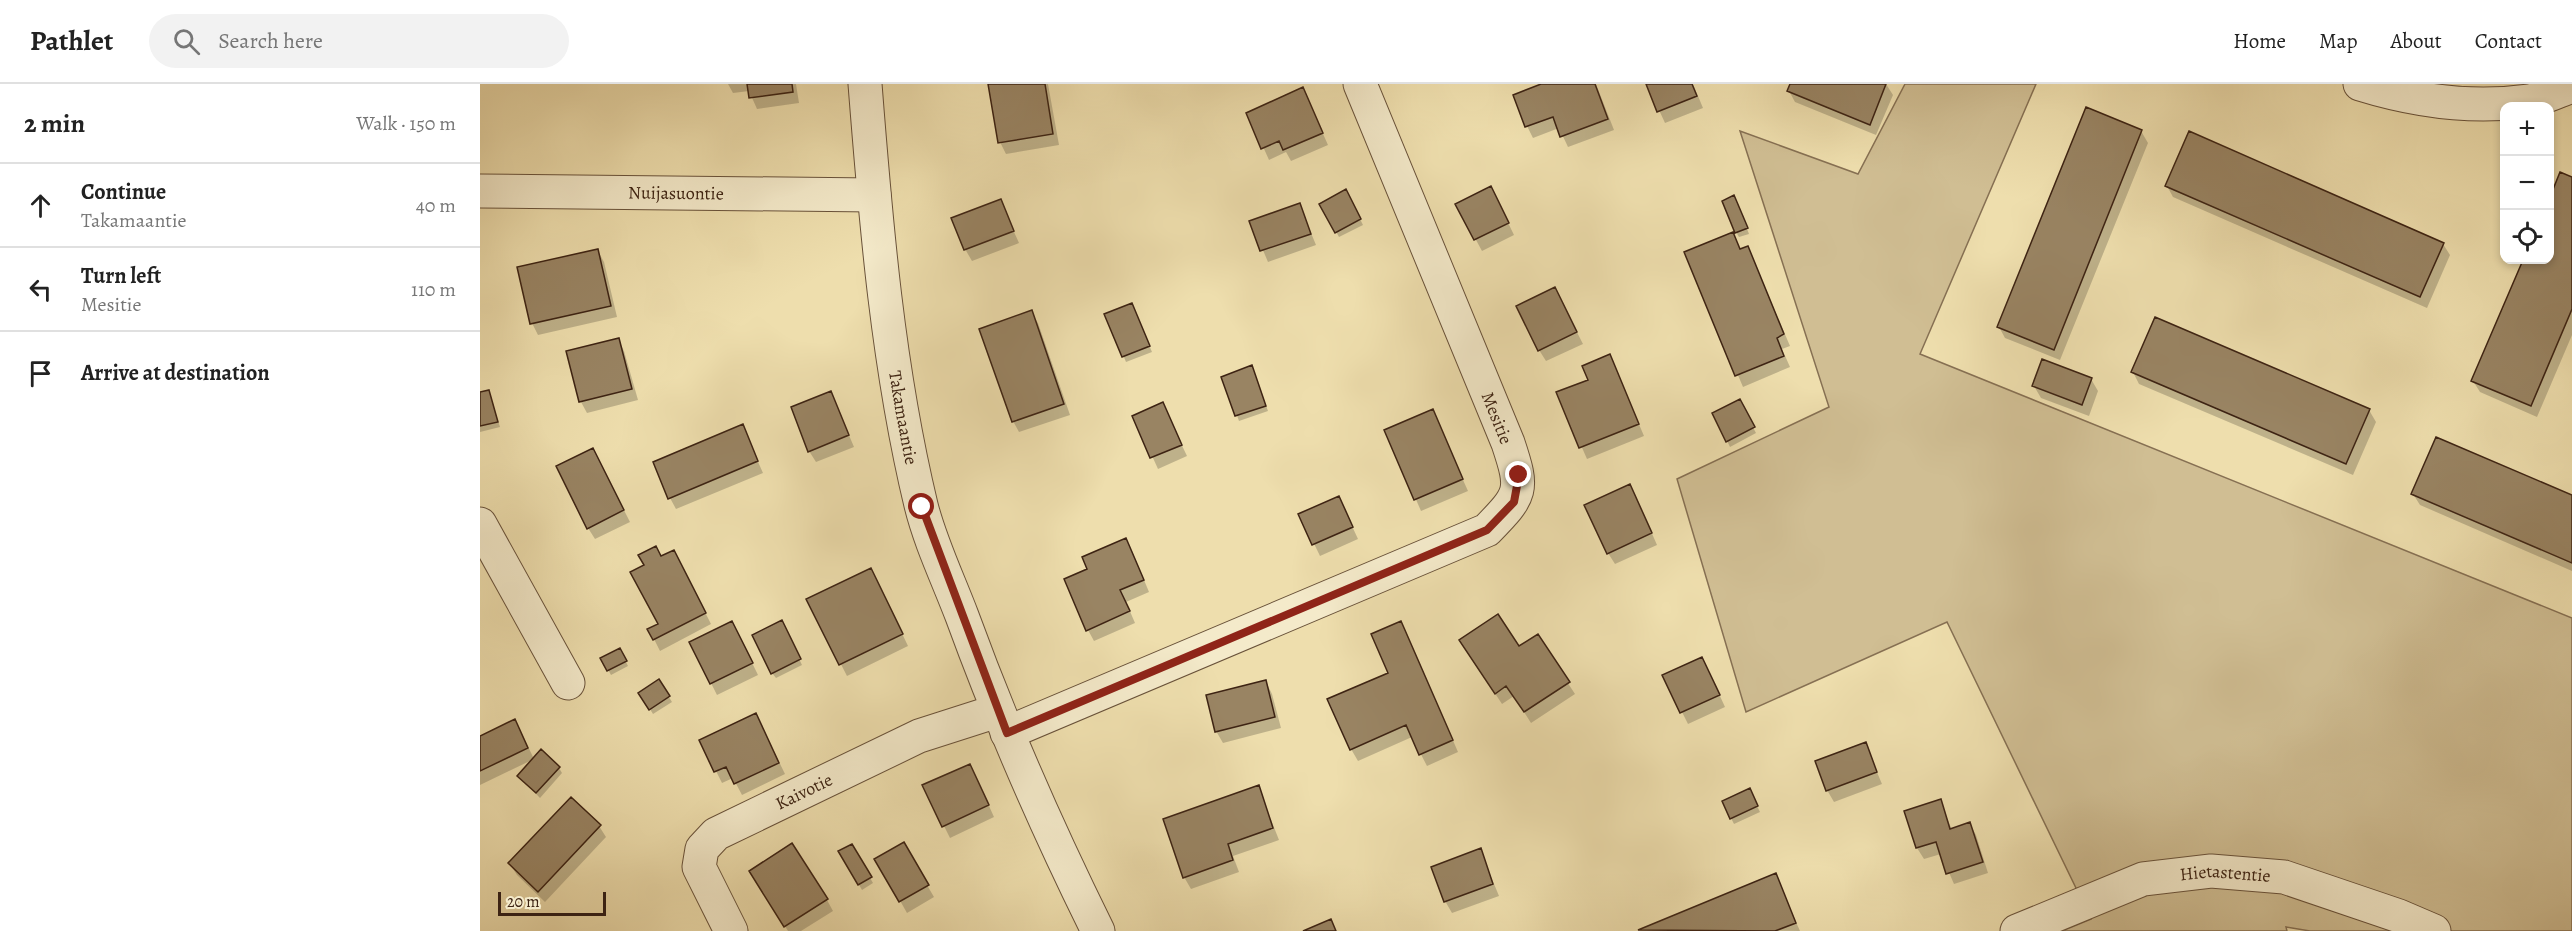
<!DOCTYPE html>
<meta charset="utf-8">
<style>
body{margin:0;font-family:Alegreya,serif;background:#f2f2f2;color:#222}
.controls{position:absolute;right:18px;top:18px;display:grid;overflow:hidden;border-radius:12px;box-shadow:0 3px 9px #0003}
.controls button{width:54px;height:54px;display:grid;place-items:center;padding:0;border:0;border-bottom:2px solid #e0e0e0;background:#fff;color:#222;font:30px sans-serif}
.scale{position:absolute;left:18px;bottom:15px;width:108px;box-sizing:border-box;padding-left:6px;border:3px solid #3d2313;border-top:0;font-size:16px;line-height:21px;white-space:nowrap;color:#3d2313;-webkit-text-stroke:4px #f4eaca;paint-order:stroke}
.stop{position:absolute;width:18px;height:18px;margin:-14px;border:4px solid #8f2418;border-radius:50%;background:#fff}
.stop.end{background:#8f2418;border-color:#fff;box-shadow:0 2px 6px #0008}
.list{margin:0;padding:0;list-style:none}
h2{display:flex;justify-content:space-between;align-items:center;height:78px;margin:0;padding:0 24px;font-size:26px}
h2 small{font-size:20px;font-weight:400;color:#767676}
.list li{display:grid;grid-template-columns:39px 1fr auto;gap:18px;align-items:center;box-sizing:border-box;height:84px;padding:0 24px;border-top:2px solid #e0e0e0}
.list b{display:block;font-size:22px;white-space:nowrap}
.list p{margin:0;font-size:20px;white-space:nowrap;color:#767676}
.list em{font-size:20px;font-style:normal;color:#767676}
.icon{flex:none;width:33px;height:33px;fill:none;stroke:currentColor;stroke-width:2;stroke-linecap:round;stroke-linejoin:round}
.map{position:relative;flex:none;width:2092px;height:847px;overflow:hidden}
header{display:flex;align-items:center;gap:36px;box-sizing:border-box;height:84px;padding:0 30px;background:#fff;border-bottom:2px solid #e0e0e0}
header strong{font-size:28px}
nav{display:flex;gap:33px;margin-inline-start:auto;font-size:21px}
.search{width:420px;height:54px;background:#f2f2f2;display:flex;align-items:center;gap:15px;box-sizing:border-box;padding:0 21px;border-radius:33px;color:#767676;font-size:22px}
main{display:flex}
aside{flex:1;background:#fff}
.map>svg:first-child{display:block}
.green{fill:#d0be93;stroke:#867053;stroke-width:1.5}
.shadow{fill:#0003}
.building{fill:#998463;stroke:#3d2313;stroke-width:1.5}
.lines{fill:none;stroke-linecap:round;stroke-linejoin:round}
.minor-casing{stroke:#69523a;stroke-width:35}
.tertiary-casing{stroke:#69523a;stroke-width:35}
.minor{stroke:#f4eaca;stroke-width:33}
.tertiary{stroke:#f4eaca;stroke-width:33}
.route{stroke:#8f2418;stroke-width:8}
.labels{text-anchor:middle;stroke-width:4.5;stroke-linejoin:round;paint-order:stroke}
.street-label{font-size:18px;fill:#3d2313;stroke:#f4eaca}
</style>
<header>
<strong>Pathlet</strong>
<div class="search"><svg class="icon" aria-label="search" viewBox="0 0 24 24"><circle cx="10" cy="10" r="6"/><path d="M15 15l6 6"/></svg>Search here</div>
<nav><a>Home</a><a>Map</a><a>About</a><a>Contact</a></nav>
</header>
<main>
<aside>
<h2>2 min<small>Walk · 150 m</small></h2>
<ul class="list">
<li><svg class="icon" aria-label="ahead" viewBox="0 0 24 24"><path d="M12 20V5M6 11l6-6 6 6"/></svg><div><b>Continue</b><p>Takamaantie</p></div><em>40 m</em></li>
<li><svg class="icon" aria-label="left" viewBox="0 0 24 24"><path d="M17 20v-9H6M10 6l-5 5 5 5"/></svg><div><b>Turn left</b><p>Mesitie</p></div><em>110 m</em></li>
<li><svg class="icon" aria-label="arrive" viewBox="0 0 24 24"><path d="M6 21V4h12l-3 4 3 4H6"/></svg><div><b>Arrive at destination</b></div></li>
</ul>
</aside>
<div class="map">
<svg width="2092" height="847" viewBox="0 0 2092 847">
<rect width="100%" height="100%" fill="#eedead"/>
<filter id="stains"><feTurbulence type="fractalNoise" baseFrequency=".00333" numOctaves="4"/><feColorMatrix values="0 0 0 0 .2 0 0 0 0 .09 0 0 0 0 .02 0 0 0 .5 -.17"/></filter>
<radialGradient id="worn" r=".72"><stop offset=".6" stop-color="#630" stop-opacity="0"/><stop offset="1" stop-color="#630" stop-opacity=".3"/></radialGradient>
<path class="green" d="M1425,0H1556L1440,270L2092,534V847H1830L1806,843L1807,847H1582L1611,835L1467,538L1266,628L1197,395L1349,323L1260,47L1378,90Z"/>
<path class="shadow" d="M248,0H316L319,19L277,25L269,7L253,9Z
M510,0H568L579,61L526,70L520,58Z
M1066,0H1116L1134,46L1088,63L1079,44L1053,54L1047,42Z
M1167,0H1213L1223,24L1185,39Z
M1312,0H1406L1413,11L1396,51L1315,18L1309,7Z
M823,5L848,61L811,77L806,68L789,76L768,29Z
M1661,47L1668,59L1580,276L1525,254L1519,243Z
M2081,90L2092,95V251L2057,333L2000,308L1993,297L2045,176H2070V117Z
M1687,102L1963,160L1970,171L1947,224L1693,113Z
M866,107L883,141L859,153L841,120Z
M1017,116L1034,151L1002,167L977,121Z
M520,117L539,159L492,177L485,165Z
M1257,119L1269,150L1259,153L1256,148Z
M819,120L836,161L788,178L771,138Z
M1252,150L1261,167L1273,176L1310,262L1302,265L1310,283L1263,303L1206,169Z
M118,167L124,178L137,233L58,251L52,239Z
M1081,217L1103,260L1066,277L1059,266Z
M654,226L672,268L646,278L626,231Z
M551,228L558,239L590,331L539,348L533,337Z
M138,255L144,267L158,316L107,329L101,318L88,269Z
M1130,272L1164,352L1107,375L1078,309L1110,297Z
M772,283L788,327L759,337L743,294Z
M1653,288L1889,326L1896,338L1873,391L1659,300Z
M1611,295L1618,307L1609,332L1561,314L1554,302Z
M9,308L20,343L0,348V310Z
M351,309L374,363L336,378L329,367Z
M1259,317L1276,349L1250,363L1234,330Z
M682,320L707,372L678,385L654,332Z
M952,327L988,407L941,427L906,347Z
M262,342L283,389L196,425L190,414Z
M119,377L150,438L115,455L108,444Z
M1933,410L2092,413V487L1940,421Z
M1156,413L1177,461L1135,480L1128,469Z
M859,414L878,455L840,472L820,431Z
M652,467L669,508L646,518L655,539L614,557L608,546Z
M181,474L200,479L231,540L180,567L174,555L180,541Z
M397,497L428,562L367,592L328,516Z
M304,544L322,581L296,594L292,589Z
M258,550L278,591L237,611L231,599Z
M927,550L978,668L947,682L932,653L878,677L871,665Z
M1057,552L1095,610L1051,639L1034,612L1022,620L987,567L1039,564Z
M140,566L148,582L131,591L122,575Z
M1228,586L1245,623L1208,640L1184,592Z
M179,597L192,618L173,630L160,609Z
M786,598L792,610L801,644L743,659L736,647Z
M282,643L305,690L262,711L253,694L242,699L221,657Z
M41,648L54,675L0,701V653Z
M1385,660L1402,700L1354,718L1347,706Z
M79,684L82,689L60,714L39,692Z
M496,693L514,733L470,754L444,702Z
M778,703L799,756L753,772L759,788L711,805L704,793Z
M1272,712L1280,728L1254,740L1251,734Z
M1460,717L1472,746L1490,740L1496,751L1508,789L1474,800L1461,770L1444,775L1437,764L1426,728Z
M119,742L126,753L65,818L37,791L30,780Z
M423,760L454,813L427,829L397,776Z
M372,762L393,799L382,806L360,768Z
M1000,766L1019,812L972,829L965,817Z
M1295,791L1320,847L1160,846Z
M277,798L347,816L353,827L321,847H308Z"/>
<path class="building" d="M267,0H312L313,8L269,14Z
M508,0H565L573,50L518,59Z
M1061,0H1115L1128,35L1080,53L1073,33L1045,43L1033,11Z
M1166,0H1212L1217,12L1177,28Z
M1310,0H1406L1390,41L1307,7Z
M823,3L843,49L803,66L799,57L781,65L766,29Z
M1606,23L1662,46L1574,266L1517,243Z
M1709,47L1964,159L1940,213L1685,102Z
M2080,88L2092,93V225L2051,322L1991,297L2043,176H2070V113Z
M1011,102L1029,139L994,156L975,120Z
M866,105L881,135L855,149L839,120Z
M1254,111L1268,144L1255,149L1242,117Z
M521,115L534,147L484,166L471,134Z
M820,119L831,150L780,167L769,137Z
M1253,148L1260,165L1268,162L1304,250L1297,254L1304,272L1255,292L1204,168Z
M118,165L131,222L50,240L37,183Z
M1075,203L1097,248L1058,267L1036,222Z
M652,219L670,262L642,273L624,230Z
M552,226L584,320L532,338L499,245Z
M1675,233L1890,325L1866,380L1651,288Z
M139,254L152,305L99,318L86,267Z
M1130,270L1159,340L1099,364L1076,308L1108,296L1102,282Z
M1562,275L1612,294L1602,321L1552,302Z
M772,281L786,322L755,332L741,293Z
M9,306L18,338L0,342V308Z
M351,307L369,351L328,368L311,323Z
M1260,315L1275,343L1246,358L1232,329Z
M683,318L702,361L670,374L652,332Z
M953,325L983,395L934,416L904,346Z
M263,340L278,377L188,415L173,378Z
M1956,353L2092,411V479L1931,410Z
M113,364L144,426L107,445L76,382Z
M1150,400L1172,449L1127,470L1104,421Z
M859,412L873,443L832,461L818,430Z
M646,454L664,496L640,506L650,527L606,547L584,495L607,485L602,473Z
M176,462L181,472L194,466L226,529L173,556L167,545L178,540L150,488L164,481L158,471Z
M391,484L423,550L359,581L326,515Z
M1018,530L1039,562L1058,550L1090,598L1044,628L1026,602L1015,610L979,556Z
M302,536L321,575L291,590L272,551Z
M252,537L273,579L230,600L209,558Z
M921,537L973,656L939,671L926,641L870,666L847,615L908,589L891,550Z
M140,564L147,577L127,587L120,574Z
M1222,573L1240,611L1200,629L1182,591Z
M179,595L190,612L169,626L158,609Z
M786,596L795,633L735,648L726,611Z
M276,629L299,679L254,700L246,683L234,688L219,656Z
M35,635L48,664L0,687V652Z
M1386,658L1397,688L1346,707L1335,677Z
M61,665L80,683L56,709L37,692Z
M490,680L509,721L462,743L442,701Z
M779,701L793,744L748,760L753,776L703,794L683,735Z
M1270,704L1278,722L1250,735L1242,717Z
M91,713L121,741L58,808L28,779Z
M1461,715L1470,745L1490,738L1503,778L1466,790L1456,758L1436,764L1424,727Z
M424,758L449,801L419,818L394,775Z
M312,759L348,815L304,843L269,787Z
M372,760L392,793L378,801L358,767Z
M1001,764L1013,800L964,818L951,783Z
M1296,789L1316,839L1295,847L1158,846Z
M851,835L856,847H823Z"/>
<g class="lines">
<defs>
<g id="minor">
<path d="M1880,0C1935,17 1991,25 2048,17C2063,15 2078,7 2092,2"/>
<path id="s1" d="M0,107L394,111"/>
<path d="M0,440L88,599"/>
<path d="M527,649L1007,446C1042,410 1044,407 1028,359L880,0"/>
<path id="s2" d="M251,847L219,783L222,765L236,750L439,652L517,627"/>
<path id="s3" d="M1537,847L1663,795L1731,787L1804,793L1919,832L1954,847"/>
</g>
<g id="tertiary">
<path id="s4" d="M385,0C396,141 408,284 441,421C450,458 468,495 482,532C521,639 567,744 618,847"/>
</g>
</defs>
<use href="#minor" class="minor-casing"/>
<use href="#tertiary" class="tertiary-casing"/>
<use href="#minor" class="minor"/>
<use href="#tertiary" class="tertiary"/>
</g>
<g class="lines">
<path class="route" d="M442,423L527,649L1007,446L1034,418L1039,391"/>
</g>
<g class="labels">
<g class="street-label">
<text dy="6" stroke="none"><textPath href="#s1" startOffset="196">Nuijasuontie</textPath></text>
<text dy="6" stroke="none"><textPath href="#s4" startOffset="336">Takamaantie</textPath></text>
<text transform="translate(1017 334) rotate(68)" y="6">Mesitie</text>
<text dy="6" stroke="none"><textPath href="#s2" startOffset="208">Kaivotie</textPath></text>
<text dy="6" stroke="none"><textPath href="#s3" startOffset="219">Hietastentie</textPath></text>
</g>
</g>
<rect width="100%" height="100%" filter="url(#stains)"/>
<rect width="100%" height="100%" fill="url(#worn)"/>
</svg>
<div class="controls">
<button>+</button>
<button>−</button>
<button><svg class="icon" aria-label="locate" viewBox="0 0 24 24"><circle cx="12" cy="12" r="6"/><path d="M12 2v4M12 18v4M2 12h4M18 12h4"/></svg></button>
</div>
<div class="scale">20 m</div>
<div class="stop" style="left:442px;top:423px"></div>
<div class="stop end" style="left:1039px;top:391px"></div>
</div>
</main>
